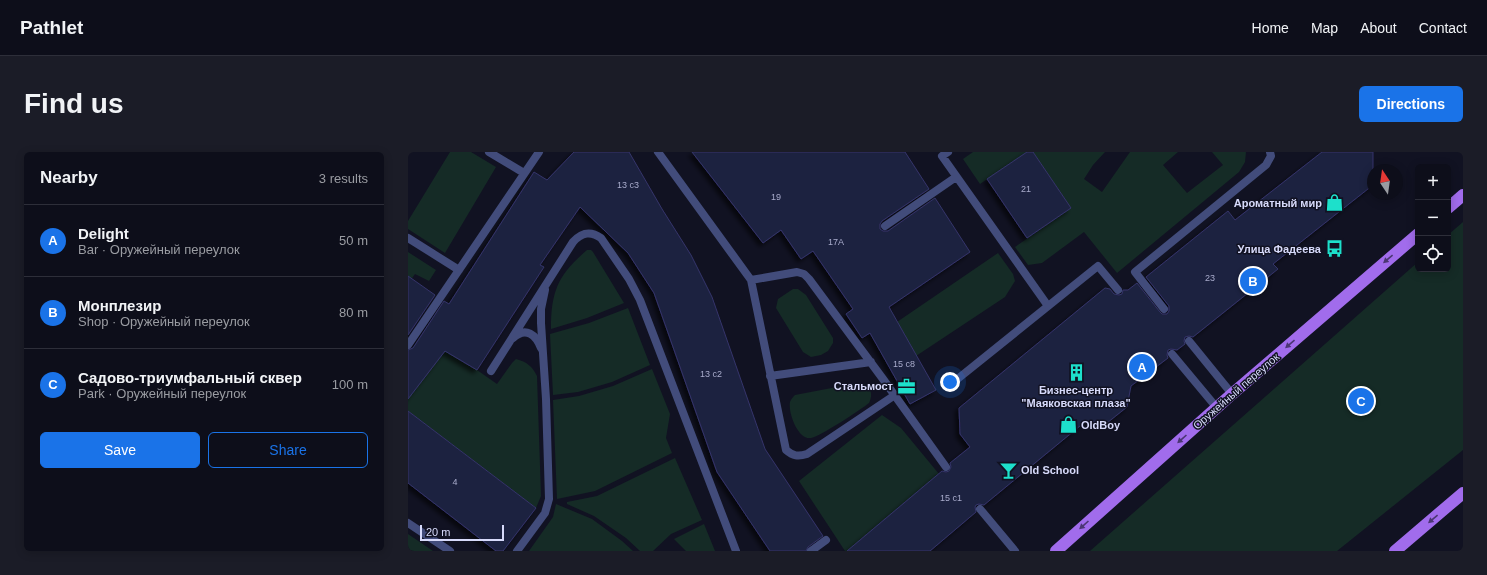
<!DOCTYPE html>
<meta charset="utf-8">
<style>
body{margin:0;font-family:Helvetica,sans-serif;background:#1b1c27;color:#f1f3f6}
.controls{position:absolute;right:12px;top:12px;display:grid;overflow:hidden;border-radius:6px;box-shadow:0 2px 10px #0003}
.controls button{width:36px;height:36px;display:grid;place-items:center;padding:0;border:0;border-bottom:1px solid #2d2e39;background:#0d0e1a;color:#f1f3f6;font:20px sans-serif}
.compass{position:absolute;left:959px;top:12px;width:36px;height:36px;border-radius:50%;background:#0d0e1a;box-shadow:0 2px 10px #0003;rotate:347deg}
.scale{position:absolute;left:12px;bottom:10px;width:84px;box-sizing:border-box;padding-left:4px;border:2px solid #d7dafa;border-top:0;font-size:11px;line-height:14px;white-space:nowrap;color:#d7dafa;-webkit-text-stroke:3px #111222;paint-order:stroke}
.you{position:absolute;left:542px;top:230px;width:14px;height:14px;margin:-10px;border:3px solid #fff;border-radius:50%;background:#1a73e8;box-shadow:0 0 0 6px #1a73e833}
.badge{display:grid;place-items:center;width:26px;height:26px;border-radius:50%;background:#1a73e8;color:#fff;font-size:13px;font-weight:700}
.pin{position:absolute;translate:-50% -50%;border:2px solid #fff;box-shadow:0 1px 4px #0006}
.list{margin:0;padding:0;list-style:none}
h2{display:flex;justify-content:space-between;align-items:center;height:52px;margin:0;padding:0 16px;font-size:17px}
h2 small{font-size:13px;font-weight:400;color:#9a9ca2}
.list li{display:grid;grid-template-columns:26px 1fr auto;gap:12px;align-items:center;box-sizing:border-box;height:72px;padding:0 16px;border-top:1px solid #2d2e39}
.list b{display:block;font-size:15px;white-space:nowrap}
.list p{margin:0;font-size:13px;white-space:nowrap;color:#9a9ca2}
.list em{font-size:13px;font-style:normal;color:#9a9ca2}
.actions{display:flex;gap:8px;padding:12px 16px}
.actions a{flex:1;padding:9px 0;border:1px solid #1a73e8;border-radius:6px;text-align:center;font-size:14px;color:#1a73e8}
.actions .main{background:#1a73e8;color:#fff}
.icon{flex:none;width:22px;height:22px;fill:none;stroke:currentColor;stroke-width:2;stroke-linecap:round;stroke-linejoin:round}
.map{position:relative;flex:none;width:1055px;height:399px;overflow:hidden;border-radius:6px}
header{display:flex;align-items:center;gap:24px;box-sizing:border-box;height:56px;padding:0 20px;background:#0d0e1a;border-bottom:1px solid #2d2e39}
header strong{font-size:19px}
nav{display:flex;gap:22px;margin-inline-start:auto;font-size:14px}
.intro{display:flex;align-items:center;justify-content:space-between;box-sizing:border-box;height:96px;padding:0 24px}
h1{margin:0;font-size:28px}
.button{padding:10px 18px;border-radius:6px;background:#1a73e8;color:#fff;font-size:14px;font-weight:700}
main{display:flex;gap:24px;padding:0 24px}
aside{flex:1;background:#0d0e1a;border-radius:6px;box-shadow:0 2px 10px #0003}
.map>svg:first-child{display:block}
.green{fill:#152b26}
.building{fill:#1f2041;stroke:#34356a;filter:url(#shadow)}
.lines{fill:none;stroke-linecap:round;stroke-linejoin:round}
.lane{stroke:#424c7b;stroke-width:8}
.primary{stroke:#a16cec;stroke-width:12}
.oneway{fill:#4b3673}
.labels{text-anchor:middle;stroke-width:3;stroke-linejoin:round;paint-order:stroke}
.number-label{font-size:9px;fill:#a9accc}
.poi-label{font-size:11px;font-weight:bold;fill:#d7dafa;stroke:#111222;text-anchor:end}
.street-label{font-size:11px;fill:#d7dafa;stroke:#111222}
</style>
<header>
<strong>Pathlet</strong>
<nav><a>Home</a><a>Map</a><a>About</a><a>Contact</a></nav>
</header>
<div class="intro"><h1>Find us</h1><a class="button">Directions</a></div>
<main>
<aside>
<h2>Nearby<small>3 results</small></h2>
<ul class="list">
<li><span class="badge">A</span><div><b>Delight</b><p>Bar · Оружейный переулок</p></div><em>50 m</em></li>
<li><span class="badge">B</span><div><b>Монплезир</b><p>Shop · Оружейный переулок</p></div><em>80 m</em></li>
<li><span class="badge">C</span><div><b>Садово-триумфальный сквер</b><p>Park · Оружейный переулок</p></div><em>100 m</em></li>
</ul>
<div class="actions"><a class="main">Save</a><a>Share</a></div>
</aside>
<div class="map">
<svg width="1055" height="399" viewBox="0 0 1055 399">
<defs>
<filter id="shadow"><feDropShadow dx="-3.5" dy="3.5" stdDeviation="2" flood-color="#0009"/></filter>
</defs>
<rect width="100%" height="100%" fill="#111222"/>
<path class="green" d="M42,0H63L88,15L37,101L0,77V69Z
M565,0H619L572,32L555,7Z
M625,0H697L685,13L676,27L694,40L722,0H770L755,13L779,41L815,13L804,0H838L837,10L831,20L709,121L676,80L634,111L620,113L607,95L663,56Z
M1055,70V298L929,399H682L1010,110V117H1040V83Z
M179,98H183L185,100L216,151L179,166L143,177C143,139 150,123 179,98Z
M0,100L28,118L21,129L7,122L0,132Z
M590,101L605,122L607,129L597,145L508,204L489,170Z
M385,137H390L398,143L425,186V191L420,199L413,203L403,205L395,200L368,156L370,147Z
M220,156L242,213L204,230L170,240L145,243L142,182L181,171Z
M23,190L69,218L89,232L104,211L108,207C119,210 124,214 129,224L133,344L128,356L0,259V247L24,215Z
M244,217L262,262L258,286L264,301L187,339L149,347L145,248L171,244L205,234Z
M450,231C462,231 466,241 461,251C454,257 411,285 403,286C390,288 380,261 382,250C383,247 385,245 387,243Z
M474,263L493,276L531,322L439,399H437L391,329Z
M267,306L294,368L263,382L245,399H232L218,386L186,364L159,352V350L189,344Z
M148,352L184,367L214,389L225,399H121L145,365Z
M296,372L307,399H278L266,387L252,399L266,387Z
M0,382L25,399H0Z"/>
<path class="building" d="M166,0H221L254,57L283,103L304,145L357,297L415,384L400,395L398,399H362L309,320L246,141L220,101L172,55L132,113L136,115L69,218L37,199L0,247V198L5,196L36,149L41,152L126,20L139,28Z
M284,0H497L521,37L474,69L472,72V77L475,79H480L527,46L562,100L481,155L528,238L502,252L462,181L454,186L438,162L445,157L405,99L393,107L373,78L355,91Z
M619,0H625L663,56L619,86L579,27Z
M914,0H965V33L865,112L870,117L785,185L781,184L777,185L776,189L777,192L769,198L763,197L760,198L759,203L760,206L723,234L719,255L699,271L678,269L576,353L571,352L568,353L567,355L568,360L522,399H439L534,319L538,320L541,319L543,315L542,311L562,295L552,282L551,256L697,136L702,137L706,142L711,143L714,142L715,138H720L729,131L752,160L754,162H759L761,159V154L738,125L820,59L827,68Z
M0,124L27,143L0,183Z
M0,259L128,356L95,399H88L0,331Z"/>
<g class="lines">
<path class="lane" d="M81,0L116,21
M250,0L343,128L378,298C385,304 390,305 399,302L487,243
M540,0L534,4L640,154
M477,74L548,25
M0,86L51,118
M343,128L389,120L396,122L401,127L475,227L538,315
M756,157L727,120L858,13L863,4L862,0
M105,186C118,174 128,183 133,196
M781,189L824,242
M0,193L131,0
M764,202L809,256
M83,219L165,90C174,80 183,79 193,86L221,127L232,148L328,399
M362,224L463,210
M547,229L690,114L710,138
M572,357L607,399
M0,371L42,399
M109,399L137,361L141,347L138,247L133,171V157L137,138
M403,399L418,388"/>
<path class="primary" d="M1040,56L1055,43
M648,399L824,242L1010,82
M987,399L1055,341"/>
</g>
<defs><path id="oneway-solid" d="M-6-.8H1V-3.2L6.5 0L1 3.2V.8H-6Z"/></defs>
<g class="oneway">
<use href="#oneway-solid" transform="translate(980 107) rotate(140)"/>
<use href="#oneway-solid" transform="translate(882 192) rotate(139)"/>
<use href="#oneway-solid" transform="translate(774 287) rotate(138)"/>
<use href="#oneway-solid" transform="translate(1025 367) rotate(140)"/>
<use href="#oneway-solid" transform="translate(676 373) rotate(138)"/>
</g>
<defs>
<symbol id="shop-bare" viewBox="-9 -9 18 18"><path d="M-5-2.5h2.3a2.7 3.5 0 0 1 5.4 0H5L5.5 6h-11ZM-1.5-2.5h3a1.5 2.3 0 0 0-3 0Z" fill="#1de0cb" stroke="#111222" stroke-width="2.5" paint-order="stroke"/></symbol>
<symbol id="bus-bare" viewBox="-9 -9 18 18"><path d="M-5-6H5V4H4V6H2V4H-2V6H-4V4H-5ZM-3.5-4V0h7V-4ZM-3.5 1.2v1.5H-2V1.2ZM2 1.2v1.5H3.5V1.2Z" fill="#1de0cb" stroke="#111222" stroke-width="2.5" paint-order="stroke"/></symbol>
<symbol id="building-bare" viewBox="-9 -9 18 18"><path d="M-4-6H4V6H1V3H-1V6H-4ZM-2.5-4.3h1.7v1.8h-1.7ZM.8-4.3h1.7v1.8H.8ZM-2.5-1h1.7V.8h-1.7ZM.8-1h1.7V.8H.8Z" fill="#1de0cb" stroke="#111222" stroke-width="2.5" paint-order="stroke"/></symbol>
<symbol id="office-bare" viewBox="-9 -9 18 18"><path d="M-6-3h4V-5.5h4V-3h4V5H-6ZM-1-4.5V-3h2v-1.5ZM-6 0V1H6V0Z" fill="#1de0cb" stroke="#111222" stroke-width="2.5" paint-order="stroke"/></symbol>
<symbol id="bar-bare" viewBox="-9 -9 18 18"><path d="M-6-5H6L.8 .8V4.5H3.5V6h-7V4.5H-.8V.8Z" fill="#1de0cb" stroke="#111222" stroke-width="2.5" paint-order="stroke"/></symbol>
</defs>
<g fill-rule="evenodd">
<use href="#shop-bare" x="914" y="38" width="25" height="25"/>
<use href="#bus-bare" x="914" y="84" width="25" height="25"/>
<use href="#building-bare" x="656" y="208" width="25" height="25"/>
<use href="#office-bare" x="486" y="222" width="25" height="25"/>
<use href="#shop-bare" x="648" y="260" width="25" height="25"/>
<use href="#bar-bare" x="588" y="306" width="25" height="25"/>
</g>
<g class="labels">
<g class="number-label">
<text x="220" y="36">13 с3</text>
<text x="618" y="40">21</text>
<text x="368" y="48">19</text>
<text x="428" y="93">17А</text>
<text x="802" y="129">23</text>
<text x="496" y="215">15 с8</text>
<text x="303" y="225">13 с2</text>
<text x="47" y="333">4</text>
<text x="543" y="349">15 с1</text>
</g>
<g class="poi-label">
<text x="914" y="55">Ароматный мир</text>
<text x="913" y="101">Улица Фадеева</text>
<text x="485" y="238">Стальмост</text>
<text x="668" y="242" text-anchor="middle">Бизнес-центр<tspan x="668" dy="13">"Маяковская плаза"</tspan></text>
<text x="673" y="277" text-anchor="start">OldBoy</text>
<text x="613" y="322" text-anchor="start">Old School</text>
</g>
<g class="street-label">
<text transform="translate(828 239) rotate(-41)" y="4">Оружейный переулок</text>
</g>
</g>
</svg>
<div class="controls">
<button>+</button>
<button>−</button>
<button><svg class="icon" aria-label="locate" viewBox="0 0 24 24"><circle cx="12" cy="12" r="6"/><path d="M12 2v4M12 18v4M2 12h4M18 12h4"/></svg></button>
</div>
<svg class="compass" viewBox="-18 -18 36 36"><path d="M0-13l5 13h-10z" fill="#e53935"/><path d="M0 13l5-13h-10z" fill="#9a9ca2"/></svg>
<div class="scale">20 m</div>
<div class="you"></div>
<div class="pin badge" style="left:734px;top:215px">A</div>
<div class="pin badge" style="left:845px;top:129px">B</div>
<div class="pin badge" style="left:953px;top:249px">C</div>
</div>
</main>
